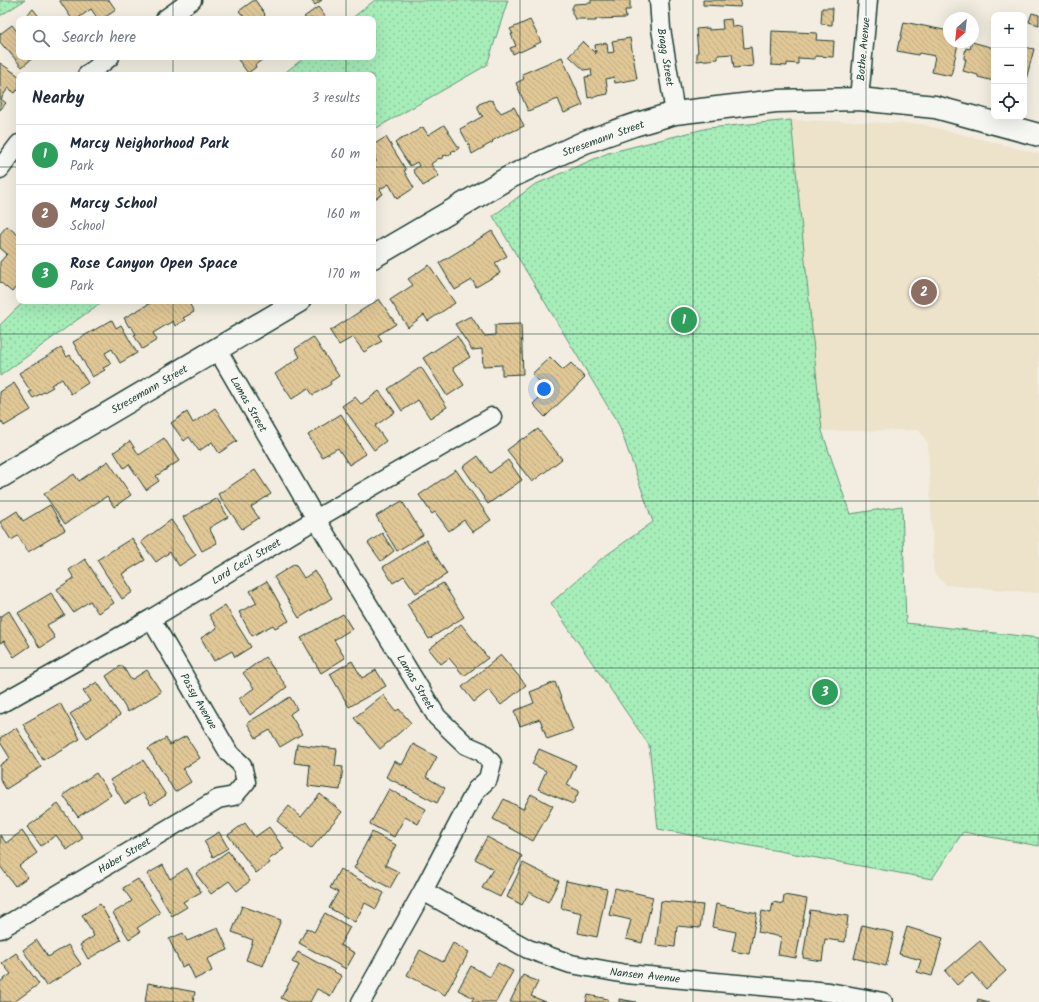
<!DOCTYPE html>
<meta charset="utf-8">
<style>
body{margin:0;font-family:Kalam,sans-serif;background:#f2f2f3;color:#1f2937}
.controls{position:absolute;right:12px;top:12px;display:grid;overflow:hidden;border-radius:8px;box-shadow:0 4px 16px #0002}
.controls button{width:36px;height:36px;display:grid;place-items:center;padding:0;border:0;border-bottom:1px solid #e0e1e3;background:#fff;color:#1f2937;font:20px sans-serif}
.compass{position:absolute;left:943px;top:12px;width:36px;height:36px;border-radius:50%;background:#fff;box-shadow:0 4px 16px #0002;rotate:207deg}
.you{position:absolute;left:544px;top:389px;width:14px;height:14px;margin:-10px;border:3px solid #fff;border-radius:50%;background:#1a73e8;box-shadow:0 0 0 6px #1a73e833}
.badge{display:grid;place-items:center;width:26px;height:26px;border-radius:50%;background:#c8321e;color:#fff;font-size:13px;font-weight:700}
.pin{position:absolute;translate:-50% -50%;border:2px solid #fff;box-shadow:0 1px 4px #0006}
.list{margin:0;padding:0;list-style:none}
h2{display:flex;justify-content:space-between;align-items:center;height:52px;margin:0;padding:0 16px;font-size:17px}
h2 small{font-size:13px;font-weight:400;color:#747a83}
.list li{display:grid;grid-template-columns:26px 1fr auto;gap:12px;align-items:center;box-sizing:border-box;height:60px;padding:0 16px;border-top:1px solid #e0e1e3}
.list b{display:block;font-size:15px;white-space:nowrap}
.list p{margin:0;font-size:13px;white-space:nowrap;color:#747a83}
.list em{font-size:13px;font-style:normal;color:#747a83}
.icon{flex:none;width:22px;height:22px;fill:none;stroke:currentColor;stroke-width:2;stroke-linecap:round;stroke-linejoin:round}
.map{position:relative;flex:none;width:1039px;height:1002px;overflow:hidden}
.search{position:absolute;background:#fff;box-shadow:0 4px 16px #0002;left:16px;top:16px;width:360px;height:44px;display:flex;align-items:center;gap:10px;box-sizing:border-box;padding:0 14px;border-radius:8px;color:#747a83;font-size:15px}
.panel{position:absolute;background:#fff;box-shadow:0 4px 16px #0002;left:16px;top:72px;width:360px;height:232px;border-radius:8px}
.map>svg:first-child{display:block}
.built{fill:#ede2ca}
.green{fill:url(#green-dots);stroke:#629576}
.building{fill:url(#building-back-hatch);stroke:#1f3d34}
.lines{fill:none;stroke-linecap:round;stroke-linejoin:round}
.minor-casing{stroke:#1f3d34;stroke-width:21}
.tertiary-casing{stroke:#1f3d34;stroke-width:25}
.minor{stroke:#f6f6f2;stroke-width:18}
.tertiary{stroke:#f6f6f2;stroke-width:22}
.grid{fill:none;stroke:#1f3d34;stroke-width:1;stroke-opacity:0.55}
.labels{text-anchor:middle;stroke-width:3;stroke-linejoin:round;paint-order:stroke}
.street-label{font-size:11px;fill:#1f3d34;stroke:#f6f6f2}
</style>
<div class="map">
<svg width="1039" height="1002" viewBox="0 0 1039 1002">
<defs>
<pattern id="green-dots" width="8" height="8" patternUnits="userSpaceOnUse"><rect width="8" height="8" fill="#a6edb9"/><path d="M2 2h.1M6 6h.1" fill="none" stroke="#8ecca0" stroke-width="1.8" stroke-linecap="round"/></pattern>
<pattern id="building-back-hatch" width="6" height="6" patternUnits="userSpaceOnUse"><rect width="6" height="6" fill="#e0c796"/><path d="M-1 5l2 2M0 0l6 6M5-1l2 2" fill="none" stroke="#c0ac82"/></pattern>
</defs>
<rect width="100%" height="100%" fill="#f2ede0"/>
<filter id="ink" filterUnits="userSpaceOnUse"><feTurbulence type="fractalNoise" baseFrequency=".025" numOctaves="2"/><feDisplacementMap in="SourceGraphic" scale="8" xChannelSelector="R" yChannelSelector="G"/><feConvolveMatrix kernelMatrix="1 2 1 2 8 2 1 2 1" color-interpolation-filters="sRGB"/></filter>
<g filter="url(#ink)">
<path class="built" d="M791,120L921,124L1039,154V593L946,585L934,573L928,443L919,430L822,431Z"/>
<path class="green" d="M0,0H25L0,16Z
M375,0H508L487,65L373,130V75H282L305,57H373V19H351Z
M791,120L822,431L850,514L902,506L906,623L1039,638V846L963,832L932,879L658,829L649,745L551,603L601,559L653,522L619,425L493,216L534,185L608,153L708,128Z
M25,301H103L0,376V325L14,311Z"/>
<path class="building" d="M59,0H109L116,10L102,19H98L91,9L77,19H72Z
M254,0H255L265,14L264,15L268,19H246L239,11Z
M311,0H322L315,5Z
M591,0H630V10H625L626,18L596,19V21H587L586,19H575L572,13V8L574,4L591,3Z
M703,0H741L740,7L703,5Z
M318,7L327,19H306L304,17Z
M822,8H833L832,25L821,24Z
M33,9L41,19H22Z
M1032,13L1039,15V25L1029,22Z
M731,19L732,27L742,26L744,48L751,47L753,66L734,68L732,54L718,55V59L697,61V52H698L696,29L709,28V30L723,29L722,20Z
M530,20L541,42L520,52L519,51L513,54L510,48L516,46L511,34H513L510,29Z
M904,22L949,31V42L958,44L951,76L932,72L935,56L919,53L918,55L897,51L899,41H900Z
M12,25L18,33L19,32V57H34L22,67L5,47V48L0,42V34Z
M772,31L817,33L816,40L834,41L833,57L815,56V59L798,58V64L787,63V66L771,65Z
M630,38L637,79L615,83L614,77L606,79L608,94L588,98L585,77L592,76L591,69L584,70L569,56L583,41L596,54L595,45L607,43L608,53L614,52L612,41Z
M972,42L994,48V81L978,77V75L963,71L966,59H964V57L966,48L970,49Z
M1024,47L1034,49L1024,87Z
M236,57H266L255,65L256,67L248,73Z
M562,57L583,105L564,113L558,99L528,111L516,83L524,79L522,74Z
M0,63L19,76V90L18,91L17,90L15,93L8,88L1,99L6,103L0,110Z
M489,100L493,101L497,109H498L501,113L514,107L524,126L509,133L508,132L492,141L493,142L472,154L470,148V147L460,129L483,116L481,115L478,109V106L479,104Z
M444,125L459,148L455,151L454,150L451,152L452,153L447,156L446,155L443,156L444,157L440,159L439,158L431,164L439,176L423,186L413,170L419,166L417,162L410,166L395,143L404,137L405,138L423,127L428,135Z
M386,137L406,170L404,171L414,188L397,199L389,184L380,189L383,194L373,200V164L376,162L373,145Z
M7,226L19,236V283L12,292L0,282V262L7,254L0,248V234Z
M492,231L507,256L495,263L500,273L476,287L472,280L455,290L439,263Z
M429,265L455,303L428,321L424,315L408,327L390,300L413,285L408,279Z
M379,299L396,324L378,335L382,341L364,352L353,337L339,345L330,331Z
M154,301H188L194,312L183,318L185,320L175,326L173,321L153,333L157,340L142,349L134,335L136,334L131,326L129,327L124,318Z
M471,316L484,336L495,335V325L521,324L523,374L502,375V365L483,366L482,349L472,350L455,324Z
M112,320L116,328L121,325L137,353L120,363L112,349L105,353L111,364L103,368L105,370L92,377L73,342Z
M457,336L470,357L453,368L464,385L447,396L423,358Z
M313,337L339,376L330,382L331,384L313,395L308,388L292,399L275,374L300,357L295,349Z
M61,348L67,357L70,355L88,383L71,394L62,379L51,385L53,387L33,398L29,392H31L19,373Z
M550,357L563,370L571,363L585,378L545,417L533,404L547,390L532,374Z
M421,367L447,407L430,418L418,400L402,411L388,389Z
M14,383L31,410L4,426L1,421L0,422V392Z
M379,391L395,412L375,426L386,441L374,450L342,406L355,397L361,404Z
M215,408L237,441L219,453L212,442L199,451L189,437L184,441L171,423L187,412L193,423Z
M341,414L366,454L349,465L338,448L322,457L308,435Z
M538,429L562,459L532,482L507,450L523,438L524,439Z
M164,438L179,461L156,476L159,481L146,490L129,464L124,468L114,452L130,441L139,455Z
M478,456L490,473L508,460L522,480L488,504L463,467Z
M108,461L131,495L114,507L107,496L65,524L44,494L74,474L79,481Z
M255,470L271,494L251,507L259,518L242,529L218,494Z
M456,470L491,520L473,532L464,520L449,531L435,512L432,514L419,495Z
M217,498L228,517L209,528L217,543L202,551L183,517Z
M402,501L423,535L397,551L376,516Z
M50,505L65,530L28,552L18,536L11,540L0,522L17,511L23,521Z
M171,520L196,555L179,566L170,552L156,562L141,542Z
M382,533L394,551L381,561L368,543Z
M132,538L145,560L122,574L133,592L122,599L97,560Z
M426,540L447,574L416,593L404,576L393,583L383,567Z
M85,559L114,603L98,613L90,601L73,612L57,589L74,578L69,570Z
M295,564L304,578L315,571L332,598L299,618L274,577Z
M267,581L289,621L275,628L273,625L252,636L239,612L257,603L250,591Z
M443,583L464,617L429,639L407,604Z
M51,593L65,615L47,625L55,638L40,648L18,613Z
M225,605L251,647L235,657L232,651L214,661L201,638L217,628L209,615Z
M9,611L30,646L14,657L4,641L0,643V617Z
M343,614L352,629L334,640L345,658L321,673L301,638Z
M461,624L488,658L464,676L449,658L441,664L429,649Z
M501,655L526,685L501,705L489,690L474,702L462,687Z
M265,657L287,687L250,715L239,699L254,688L243,673Z
M352,661L362,678L376,670L386,686L349,707L330,674Z
M122,665L131,680L147,670L161,692L128,712L106,676Z
M97,682L120,715L87,738L70,714L90,701L83,691Z
M555,682L573,730L547,739L540,719L520,726L514,711L534,703L530,692Z
M383,695L396,711L399,709L411,723L380,749L354,718Z
M290,697L297,709L290,714L302,734L280,747L270,730L256,738L247,723Z
M60,703L80,739L43,760L23,724Z
M16,728L41,767L6,789L0,779V765L10,758L0,742V738Z
M186,736L200,758L183,769L191,782L175,792L148,749L166,738L170,745Z
M297,744L337,749L335,766L343,767L340,790L308,786L310,765L294,763Z
M413,744L437,757L426,777L445,788L437,803L386,777L394,761L402,765Z
M539,749L576,765L567,785L579,791L573,804L538,789L546,771L532,764Z
M143,760L166,795L151,805L143,793L125,804L110,780Z
M96,773L111,795L78,817L63,795Z
M389,789L426,809L418,824L405,817L394,837L370,824Z
M320,794L342,812L311,849L277,821L289,806L301,817Z
M531,794L553,806L533,841L493,819L504,799L523,809Z
M58,804L83,838L67,850L56,835L41,846L27,827Z
M245,823L255,837L269,827L284,849L268,860L270,863L256,873L228,835Z
M22,831L37,853L19,866L28,877L15,886L0,866V835L6,843Z
M219,832L228,848L213,857L204,841Z
M372,832L396,845L385,865L399,872L390,888L354,868L357,863L356,862Z
M487,837L522,856L500,897L482,888L493,869L475,859Z
M228,851L250,881L237,891L229,881L211,894L196,874Z
M523,863L559,881L548,902L529,892L522,905L507,897Z
M163,865L170,879L187,868L201,892L183,902L187,907L172,916L147,874Z
M340,869L384,893L376,909L365,903L355,922L329,908L338,892L330,888Z
M138,879L160,913L137,928L140,932L129,939L113,913L132,901L123,888Z
M566,881L607,889L597,937L578,933L582,913L561,908Z
M615,888L653,897L642,943L626,939L631,920L609,915Z
M784,895L807,899L796,958L778,955L781,937L758,932L762,911L771,913L773,902L783,904Z
M661,901L703,905L700,928L677,926L675,947L656,945Z
M100,904L121,940L88,959L80,945L94,936L82,915Z
M716,904L757,913L749,954L732,951L736,932L712,927Z
M242,906L281,920L263,966L246,960L253,940L232,932Z
M810,910L848,916L845,942L825,939L822,961L803,958Z
M325,913L350,927L340,945L355,953L346,969L299,943L307,928L314,932Z
M862,925L894,933L886,966L854,958Z
M907,927L943,938L932,976L917,972L921,960L899,954Z
M218,928L228,950L207,959L212,971L195,979L188,964L182,967L169,939L183,933L187,941Z
M37,940L48,957L68,945L81,964L46,986L23,950Z
M980,941L1006,971L986,989L972,973L957,985L945,971Z
M453,943L469,952L445,995L407,975L420,950L443,962Z
M298,952L342,976L331,996L317,989L310,1002H289L281,998L299,965L292,962Z
M16,953L39,984L14,1002H1L0,1001V982L11,974L2,963Z
M498,963L513,971L496,1002H471L474,998L458,990L471,966L490,977Z
M523,975L538,982L531,996L546,1002H510Z
M148,983L195,992L193,1002H145Z
M588,995L608,999V1002H586Z
M619,999L636,1002H619Z
M978,999L989,1002H977Z"/>
<g class="lines">
<defs>
<path id="minor" d="M659,0L661,29L675,113
M165,19L192,0
M87,75L110,57
M859,99L868,0
M0,169L19,144
M217,349L316,519L437,717L466,745L482,752L492,763L488,779L476,790L423,891L361,1002
M0,704L151,619L316,519L492,417
M423,891L528,949L571,964L626,974L829,992L883,1002
M0,929L218,799L234,796L246,782L242,765L229,753L151,619"/>
<path id="tertiary" d="M373,257L508,178L585,142L634,125L675,113L776,101L859,99L935,107L1039,135
M0,477L299,301"/>
</defs>
<use href="#minor" class="minor-casing"/>
<use href="#tertiary" class="tertiary-casing"/>
<use href="#minor" class="minor"/>
<use href="#tertiary" class="tertiary"/>
</g>
</g>
<path class="grid" d="M173,0V19M346,0V19M520,0V1002M693,0V1002M866,0V1002M173,57V75M346,57V75M0,167H19M373,167H1039M173,301V1002M346,301V1002M0,334H1039M0,501H1039M0,668H1039M0,835H1039"/>
<g class="labels">
<g class="street-label">
<text transform="translate(863 49) rotate(-85)" y="4">Bothe Avenue</text>
<text transform="translate(666 57) rotate(81)" y="4">Bragg Street</text>
<text transform="translate(603 138) rotate(-20)" y="4">Stresemann Street</text>
<text transform="translate(149 389) rotate(-30)" y="4">Stresemann Street</text>
<text transform="translate(249 404) rotate(60)" y="4">Lamas Street</text>
<text transform="translate(246 561) rotate(-31)" y="4">Lord Cecil Street</text>
<text transform="translate(416 682) rotate(59)" y="4">Lamas Street</text>
<text transform="translate(199 701) rotate(60)" y="4">Passy Avenue</text>
<text transform="translate(124 855) rotate(-31)" y="4">Haber Street</text>
<text transform="translate(645 975) rotate(6)" y="4">Nansen Avenue</text>
</g>
</g>
</svg>
<div class="controls">
<button>+</button>
<button>−</button>
<button><svg class="icon" aria-label="locate" viewBox="0 0 24 24"><circle cx="12" cy="12" r="6"/><path d="M12 2v4M12 18v4M2 12h4M18 12h4"/></svg></button>
</div>
<svg class="compass" viewBox="-18 -18 36 36"><path d="M0-13l5 13h-10z" fill="#e53935"/><path d="M0 13l5-13h-10z" fill="#747a83"/></svg>
<div class="you"></div>
<div class="pin badge" style="left:684px;top:320px;background:#2e9e5b">1</div>
<div class="pin badge" style="left:924px;top:292px;background:#8d6e63">2</div>
<div class="pin badge" style="left:825px;top:692px;background:#2e9e5b">3</div>
<div class="search"><svg class="icon" aria-label="search" viewBox="0 0 24 24"><circle cx="10" cy="10" r="6"/><path d="M15 15l6 6"/></svg>Search here</div>
<section class="panel">
<h2>Nearby<small>3 results</small></h2>
<ul class="list">
<li><span class="badge" style="background:#2e9e5b">1</span><div><b>Marcy Neighorhood Park</b><p>Park</p></div><em>60 m</em></li>
<li><span class="badge" style="background:#8d6e63">2</span><div><b>Marcy School</b><p>School</p></div><em>160 m</em></li>
<li><span class="badge" style="background:#2e9e5b">3</span><div><b>Rose Canyon Open Space</b><p>Park</p></div><em>170 m</em></li>
</ul>
</section>
</div>
